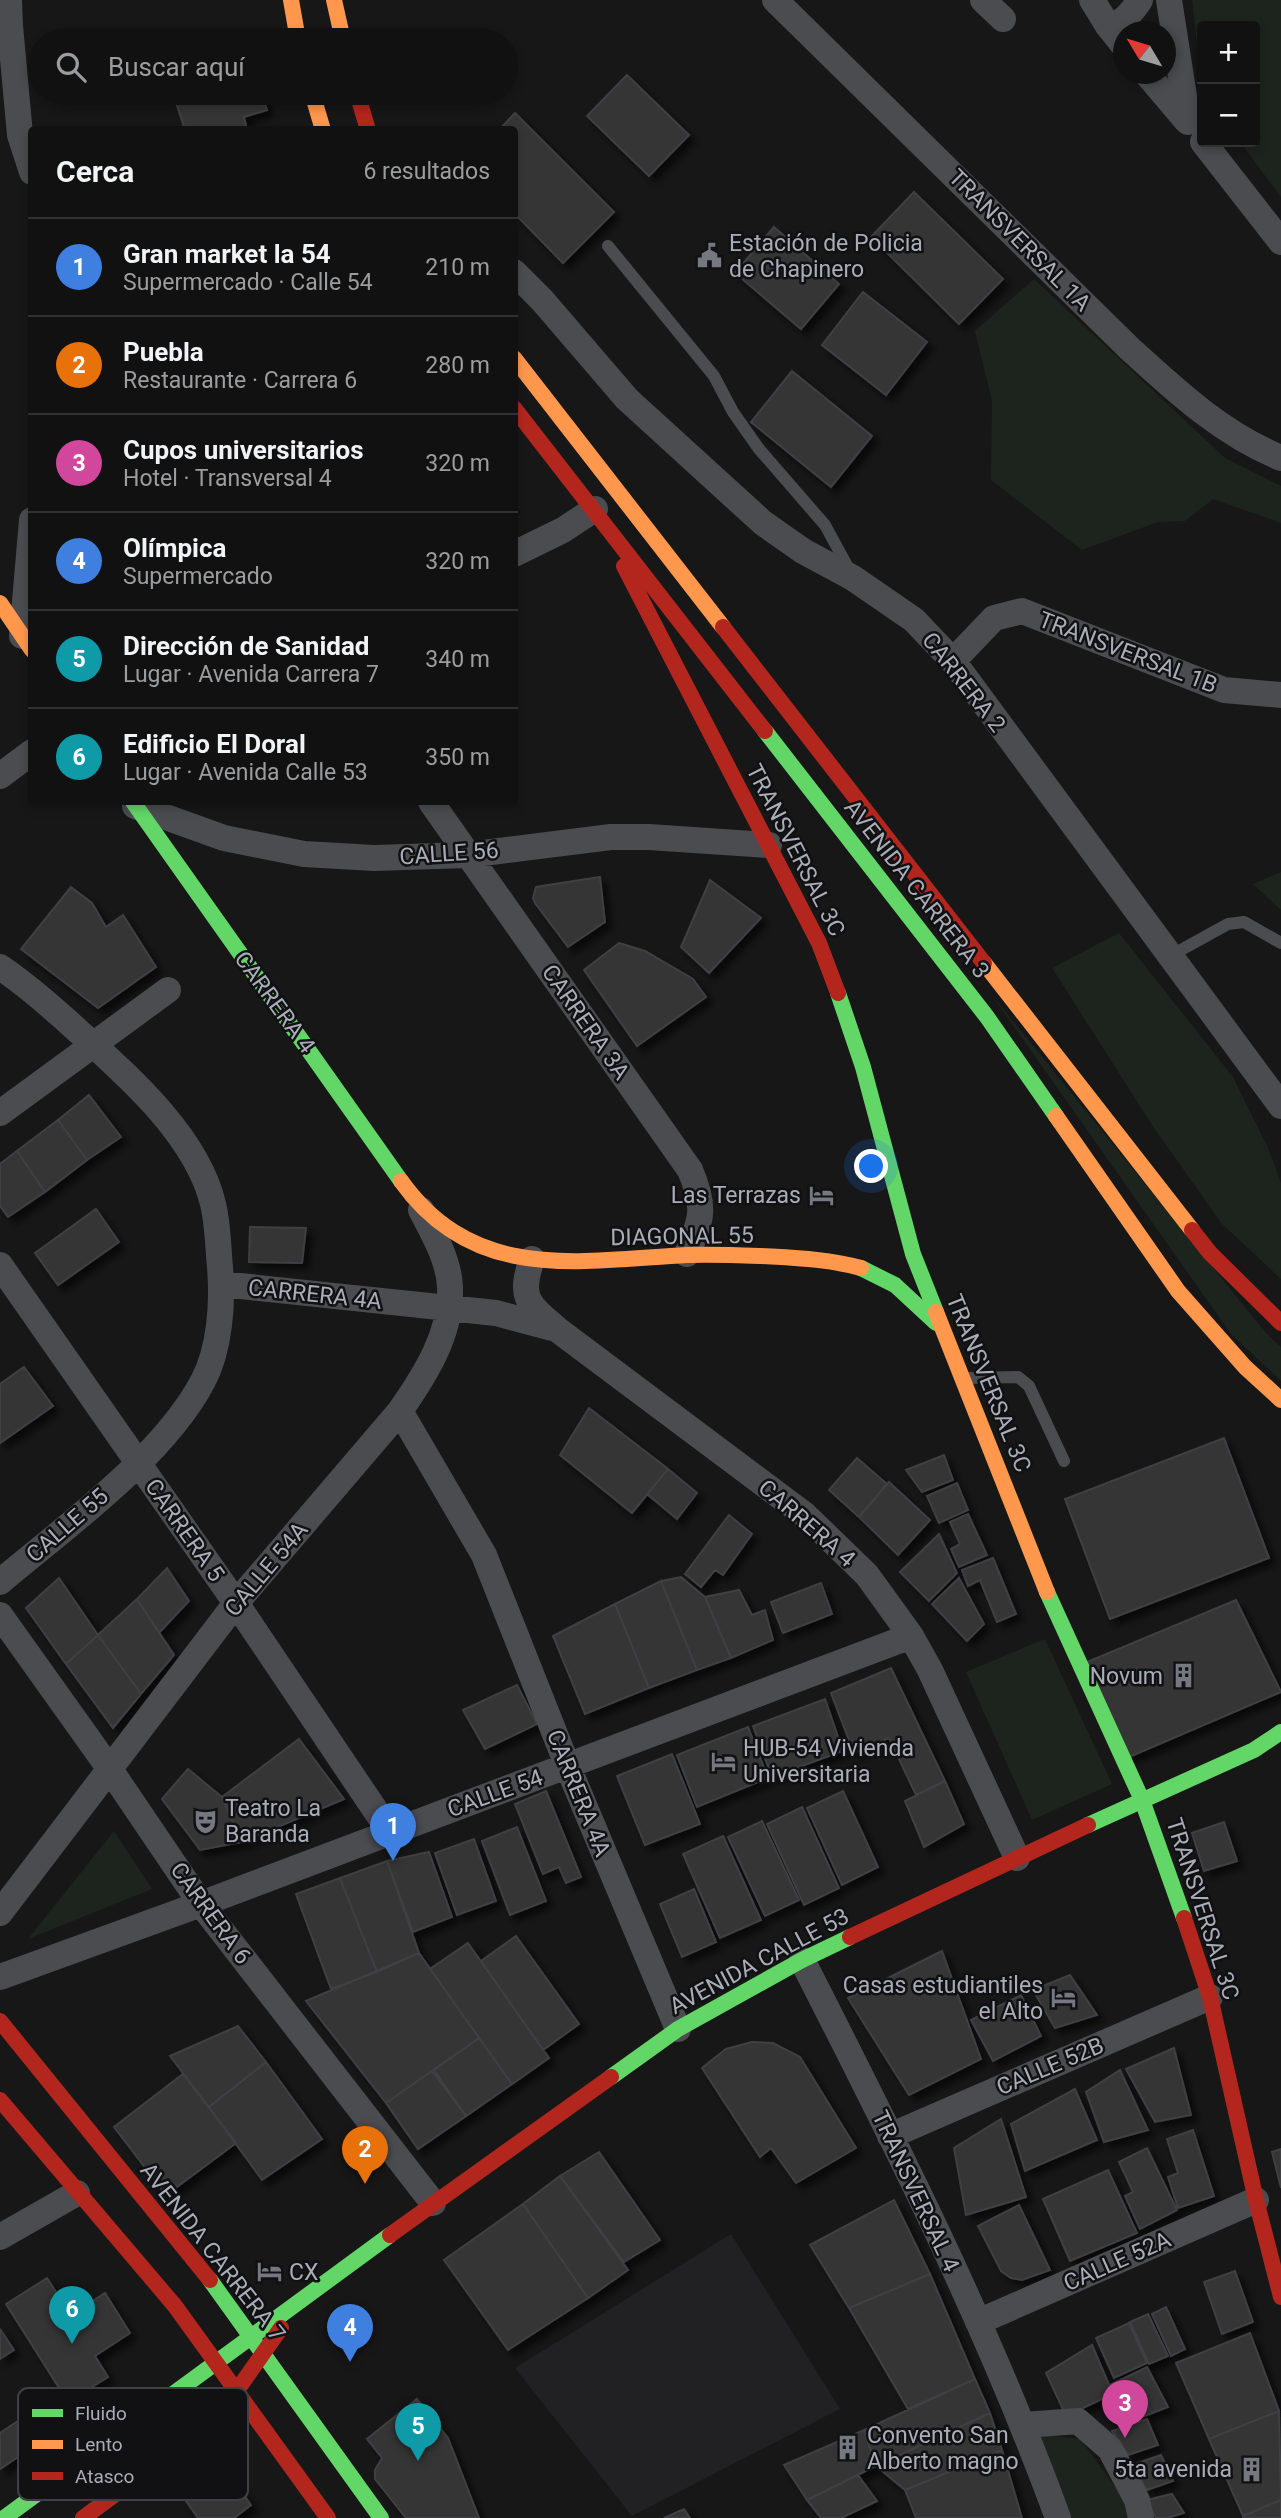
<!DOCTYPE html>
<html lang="es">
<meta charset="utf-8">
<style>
body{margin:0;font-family:Roboto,sans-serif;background:#1a1a1a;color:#f1f3f6}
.controls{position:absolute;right:21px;top:21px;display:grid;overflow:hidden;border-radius:7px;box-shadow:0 4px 10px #0003}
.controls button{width:63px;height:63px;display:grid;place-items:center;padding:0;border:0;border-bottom:2px solid #303131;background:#111;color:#f1f3f6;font:35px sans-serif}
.compass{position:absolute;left:1113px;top:21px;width:63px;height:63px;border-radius:50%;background:#111;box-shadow:0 4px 10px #0003;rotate:308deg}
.you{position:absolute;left:872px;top:1167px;width:24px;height:24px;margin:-18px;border:5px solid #fff;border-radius:50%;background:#1a73e8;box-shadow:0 0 0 10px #1a73e833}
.badge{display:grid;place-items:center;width:46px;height:46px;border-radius:50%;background:#757880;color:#fff;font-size:23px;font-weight:700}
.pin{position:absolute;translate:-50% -58px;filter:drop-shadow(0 2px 4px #0008)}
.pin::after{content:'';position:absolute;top:37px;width:24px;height:21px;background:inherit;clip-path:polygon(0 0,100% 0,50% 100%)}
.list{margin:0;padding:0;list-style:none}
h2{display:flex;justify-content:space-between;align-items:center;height:91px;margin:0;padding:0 28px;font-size:30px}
h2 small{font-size:23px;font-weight:400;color:#9c9d9f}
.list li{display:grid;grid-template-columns:46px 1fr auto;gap:21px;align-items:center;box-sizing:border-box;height:98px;padding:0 28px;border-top:2px solid #303131}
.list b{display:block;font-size:26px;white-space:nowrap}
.list p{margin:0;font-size:23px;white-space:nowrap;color:#9c9d9f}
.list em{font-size:23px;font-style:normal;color:#9c9d9f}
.icon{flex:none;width:38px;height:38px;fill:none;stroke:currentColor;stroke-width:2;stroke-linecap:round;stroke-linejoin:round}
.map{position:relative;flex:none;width:1281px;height:2518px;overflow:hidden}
.search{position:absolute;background:#111;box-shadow:0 4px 10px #0003;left:28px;top:28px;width:490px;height:77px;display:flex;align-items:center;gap:18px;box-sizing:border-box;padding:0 24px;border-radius:38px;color:#9c9d9f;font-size:26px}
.panel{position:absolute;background:#111;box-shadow:0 4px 10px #0003;left:28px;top:126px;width:490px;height:679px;border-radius:7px}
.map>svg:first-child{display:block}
.built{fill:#212123}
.green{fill:#1d241e}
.building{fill:#353536;stroke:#3f4043;stroke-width:2;filter:url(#shadow)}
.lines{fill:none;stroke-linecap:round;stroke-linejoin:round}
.lane{stroke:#4b4c50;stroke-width:12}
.street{stroke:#4b4c50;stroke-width:26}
.fast{stroke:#63d668;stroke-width:16}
.slow{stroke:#ff974d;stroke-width:16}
.jam{stroke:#b3261e;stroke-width:16}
.labels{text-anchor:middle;stroke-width:5;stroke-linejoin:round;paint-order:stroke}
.street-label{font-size:23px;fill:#a8adb8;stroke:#111113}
.poi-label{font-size:23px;fill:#a8adb8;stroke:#111113;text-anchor:start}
.key{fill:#111113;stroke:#3e4045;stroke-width:2}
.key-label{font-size:19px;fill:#a8adb8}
</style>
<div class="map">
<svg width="1281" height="2518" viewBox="0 0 1281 2518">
<defs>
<filter id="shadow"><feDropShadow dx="6" dy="6" stdDeviation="3.5" flood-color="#0009"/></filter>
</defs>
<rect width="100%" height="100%" fill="#171717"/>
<path class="built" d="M731,2234L840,2409L632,2516L515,2368Z"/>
<path class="green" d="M1192,0H1281V197L1240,142H1255V26H1202V91Z
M1034,279L1225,458L1281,486V523L1213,499L1185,521L1158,522L1082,550L991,480L992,401L975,331Z
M1281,872V910L1253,884Z
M1119,933L1233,1077L1268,1148L1281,1183V1279L1222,1224L1152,1125L1052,968Z
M991,994L1266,1333L1281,1347V1381L1231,1334Z
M1045,1639L1112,1784L1032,1820L966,1672Z
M114,1831L152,1889L28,1939Z
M1039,2434L1080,2439L1128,2504L1130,2518H1066Z"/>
<path class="building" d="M627,75L689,135L649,176L587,116Z
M173,93H262L267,110L244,117L247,130H185Z
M515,113L614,212L563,263L514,213V130H499Z
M914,192L1003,279L959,324L871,237Z
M774,227L839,284L801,329L735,273Z
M863,292L927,342L886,395L822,345Z
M792,371L872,436L831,487L751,422Z
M600,877L605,922L568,947L535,903L533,898L536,887Z
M710,880L761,918L709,973L681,947Z
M71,887L92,903L106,927L123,915L156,967L98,1008L21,949Z
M619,943L645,951L693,979L706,997L637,1046L584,970Z
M89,1095L121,1137L87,1160L58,1120Z
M58,1120L87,1160L45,1192L17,1151Z
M17,1151L45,1192L8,1217L0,1206V1164Z
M96,1209L119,1242L58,1285L35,1253Z
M250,1227L306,1228L302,1263L249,1262Z
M24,1367L53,1406L0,1443V1384Z
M589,1408L668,1469L632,1513L560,1455Z
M1224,1438L1269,1558L1110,1619L1065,1499Z
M944,1455L953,1480L922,1492L906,1470Z
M857,1458L887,1484L859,1517L829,1490Z
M668,1469L697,1493L677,1519L647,1494Z
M889,1482L930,1520L898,1555L859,1517Z
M957,1483L968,1510L939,1523L927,1496Z
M968,1514L987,1555L959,1567L951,1549L960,1544L950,1522Z
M729,1515L752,1534L723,1575L715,1570L701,1587L685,1574Z
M939,1534L957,1573L929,1601L900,1572Z
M993,1558L1016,1614L997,1622L980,1580L968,1586L962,1570Z
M167,1568L189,1601L159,1633L137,1599Z
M681,1577L705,1597L731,1658L697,1670L661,1581Z
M59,1578L98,1635L66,1664L26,1608Z
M959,1578L984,1624L967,1641L932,1604Z
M661,1581L697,1670L649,1688L615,1604Z
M821,1583L832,1614L783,1633L771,1602Z
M739,1590L752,1615L765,1610L773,1640L731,1658L705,1597Z
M137,1599L174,1655L141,1694L98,1635Z
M1236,1600L1281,1692L1127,1758L1087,1662Z
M615,1604L649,1688L585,1714L553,1636Z
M98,1635L141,1694L113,1728L66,1664Z
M891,1668L945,1781L916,1795L889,1738L854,1753L831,1693Z
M517,1685L537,1724L485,1749L463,1710Z
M825,1699L843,1751L772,1777L753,1726Z
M748,1727L768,1778L697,1807L677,1755Z
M299,1739L344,1799L242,1842L222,1797Z
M672,1754L700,1824L645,1845L617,1776Z
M188,1769L222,1797L242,1842L200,1850L162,1799Z
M945,1781L964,1824L924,1847L905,1801Z
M546,1791L581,1877L566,1883L559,1867L543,1874L515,1804Z
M843,1791L878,1867L842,1885L807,1808Z
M802,1807L839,1888L804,1905L767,1824Z
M762,1821L799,1900L765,1916L728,1837Z
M1224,1822L1237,1861L1204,1871L1192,1833Z
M517,1827L546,1901L510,1915L482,1841Z
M723,1836L761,1920L720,1938L683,1854Z
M474,1839L496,1901L457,1915L435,1853Z
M429,1852L452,1917L413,1932L387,1861Z
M387,1861L419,1953L377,1972L340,1878Z
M340,1878L377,1972L331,1989L296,1894Z
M694,1889L716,1942L682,1957L660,1904Z
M516,1936L579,2024L543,2050L481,1961Z
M468,1943L549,2058L512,2084L430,1969Z
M942,1951L981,2059L909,2095L848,1998Z
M419,1953L479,2038L386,2103L306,2001Z
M1070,1975L1097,2015L1055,2028L1033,1990Z
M1021,1995L1041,2036L993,2061L971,2020Z
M238,2026L266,2062L209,2107L170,2056Z
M479,2038L512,2084L466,2116L434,2070Z
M752,2042L773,2043L800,2057L856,2148L796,2183L771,2148L760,2157L702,2068L726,2049Z
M1174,2048L1191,2115L1155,2122L1126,2069Z
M266,2062L322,2139L262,2180L209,2107Z
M1120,2070L1148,2130L1104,2142L1086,2092Z
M432,2071L466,2116L418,2149L386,2103Z
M183,2074L236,2143L166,2195L114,2127Z
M1075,2089L1097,2140L1025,2171L1011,2124Z
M1001,2119L1026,2197L966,2215L954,2148Z
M1193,2130L1214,2196L1178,2208L1168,2177L1178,2173L1167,2139Z
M1147,2148L1177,2210L1140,2229L1125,2196L1133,2192L1119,2162Z
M1281,2149V2188L1272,2152Z
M599,2152L660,2240L624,2262L560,2176Z
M1108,2170L1137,2233L1070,2261L1043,2199Z
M560,2176L628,2270L588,2298L523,2204Z
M894,2200L930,2274L849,2308L810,2245Z
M523,2204L588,2298L508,2350L444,2260Z
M1019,2205L1050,2270L1022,2280L1011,2278L1001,2271L978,2226Z
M1235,2271L1253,2322L1222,2334L1204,2282Z
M930,2274L975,2379L908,2409L849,2308Z
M47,2278L71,2315L105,2293L130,2333L95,2356L108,2377L68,2402L6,2304Z
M1166,2307L1185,2349L1171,2356L1152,2314Z
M1148,2314L1168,2356L1149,2364L1130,2322Z
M1129,2323L1147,2363L1114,2378L1096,2338Z
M0,2329L14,2350L0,2359Z
M1250,2333L1279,2411L1209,2439L1176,2363Z
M1092,2345L1113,2394L1066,2416L1046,2373Z
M1147,2367L1168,2407L1129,2422L1110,2385Z
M975,2379L990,2413L876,2466L864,2430Z
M417,2399L448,2438L479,2518H406L375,2479V2470L382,2458L367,2439Z
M36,2409L52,2434L0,2469V2433Z
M1279,2411L1281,2500L1243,2516L1209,2439Z
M990,2413L1002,2450L905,2490L876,2466Z
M1147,2419L1158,2445L1128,2455L1112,2431Z
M864,2430L876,2466L807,2500L784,2465Z
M1002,2450L1022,2518H916L905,2490Z
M1161,2455L1173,2481L1147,2490L1132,2465Z
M225,2468L251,2505L234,2518H198L183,2497Z
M858,2475L877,2501L841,2518H821L807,2500Z
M1172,2494L1184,2513L1167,2518H1156L1147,2500Z
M1281,2500V2518H1243V2516Z
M684,2509L690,2518H664Z"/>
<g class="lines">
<path class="lane" d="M608,246L714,376L733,412L759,449L825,525L850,571
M1170,956L1228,924L1244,922L1281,943
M965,1378L1018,1377L1029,1386L1064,1461"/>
<path class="street" d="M9,0L10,26L20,135L32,172
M775,0L1130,349C1176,391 1222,434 1281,458
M983,0L1003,19
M1092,0L1108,26L1124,46
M1169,0L1188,122
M1108,26C1124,23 1131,13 1140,0
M1147,74L1186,120
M1203,142L1281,242
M514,272L542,300L627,399L763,523L803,551L853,578L914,620L953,661L1281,1106
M514,554L563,530L595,509
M22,636L32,520
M953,661L994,618L1022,611L1224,690L1281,695
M0,776L32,752
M431,802L690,1170C706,1207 702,1219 687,1254
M135,806L224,838L304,854L374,858L467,855L611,837H649L769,845
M0,967C28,986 53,1008 78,1031C128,1076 197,1136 213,1204C218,1224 218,1247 220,1267C223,1303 220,1349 203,1381C163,1457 65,1527 0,1582
M0,1113L168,990
M532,1259C518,1300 529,1304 558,1330L805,1515L867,1575L911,1636L930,1670L1017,1858
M0,1265L236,1603L390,1832
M221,1284L496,1313L552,1328
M400,1411L484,1555L568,1767L678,2029
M0,1615L109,1768L201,1904L433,2203
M0,1913L236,1603L400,1411C425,1375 452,1333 450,1287C449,1260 433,1233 421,1210
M802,1960C895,2142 988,2326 1058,2518
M0,1977L201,1904L911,1636
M890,2136L1210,1997
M0,2237L77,2193
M978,2322L1256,2200
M1024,2425L1078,2421L1110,2449L1137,2500L1141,2518"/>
<path class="fast" d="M765,731L987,1017L1056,1116
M133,802L401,1181
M838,993L863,1067L913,1254L936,1312
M861,1268L895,1285L936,1323
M1047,1592L1142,1800L1184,1918
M1088,1825L1254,1750L1281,1732
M611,2077L678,2029L802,1960L850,1937
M210,2280L381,2518
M4,2518L390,2235"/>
<path class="slow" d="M291,0L298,40
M334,0L343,40
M312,93L323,130
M514,358L723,627
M0,603L32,650
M984,963L1192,1230
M1056,1116L1178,1291L1245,1367L1281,1400
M401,1181C474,1283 578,1261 687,1255C712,1254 736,1255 761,1256C795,1258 828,1259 861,1268
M936,1312L1047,1592"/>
<path class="jam" d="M357,93L368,130
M514,408L765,731
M624,566L819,943L838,993
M723,627L984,963
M1192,1230L1210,1253L1281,1323
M1184,1918L1210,1997L1256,2200L1281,2297
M850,1937L1088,1825
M0,2021L210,2280
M0,2100L175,2306L328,2518
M390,2235L611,2077
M83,2518L216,2420L281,2328"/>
</g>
<defs>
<symbol id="civic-bare" viewBox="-9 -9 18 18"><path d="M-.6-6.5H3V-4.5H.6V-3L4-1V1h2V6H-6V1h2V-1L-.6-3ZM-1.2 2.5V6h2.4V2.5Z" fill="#757880" stroke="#111113" stroke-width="2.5" paint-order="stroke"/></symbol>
<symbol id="hotel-bare" viewBox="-9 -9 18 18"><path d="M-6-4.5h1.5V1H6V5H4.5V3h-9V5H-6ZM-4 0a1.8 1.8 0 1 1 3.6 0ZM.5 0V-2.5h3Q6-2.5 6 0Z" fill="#757880" stroke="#111113" stroke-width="2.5" paint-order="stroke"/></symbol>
<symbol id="building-bare" viewBox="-9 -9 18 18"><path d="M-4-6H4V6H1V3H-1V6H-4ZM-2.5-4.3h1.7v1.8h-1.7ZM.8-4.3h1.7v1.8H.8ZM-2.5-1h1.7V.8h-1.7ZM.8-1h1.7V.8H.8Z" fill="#757880" stroke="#111113" stroke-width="2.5" paint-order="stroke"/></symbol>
<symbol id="theatre-bare" viewBox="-9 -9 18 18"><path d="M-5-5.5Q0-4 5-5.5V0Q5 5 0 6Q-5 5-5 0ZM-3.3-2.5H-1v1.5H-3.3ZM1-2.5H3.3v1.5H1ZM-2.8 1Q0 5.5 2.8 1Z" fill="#757880" stroke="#111113" stroke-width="2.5" paint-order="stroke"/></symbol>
</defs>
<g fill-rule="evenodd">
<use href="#civic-bare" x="692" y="238" width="35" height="35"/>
<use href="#hotel-bare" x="804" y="1178" width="35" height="35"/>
<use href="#building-bare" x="1166" y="1658" width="35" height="35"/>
<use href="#hotel-bare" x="706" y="1744" width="35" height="35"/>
<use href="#theatre-bare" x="188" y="1804" width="35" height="35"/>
<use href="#hotel-bare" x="1046" y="1980" width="35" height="35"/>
<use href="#hotel-bare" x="252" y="2254" width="35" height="35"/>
<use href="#building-bare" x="830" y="2430" width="35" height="35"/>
<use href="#building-bare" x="1234" y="2452" width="35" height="35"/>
</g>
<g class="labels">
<g class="street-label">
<text transform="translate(1020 240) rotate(45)" y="8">TRANSVERSAL 1A</text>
<text transform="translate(1128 652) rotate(21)" y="8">TRANSVERSAL 1B</text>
<text transform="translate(964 682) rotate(52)" y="8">CARRERA 2</text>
<text transform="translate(796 850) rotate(63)" y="8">TRANSVERSAL 3C</text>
<text transform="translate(449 853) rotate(-4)" y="8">CALLE 56</text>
<text transform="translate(917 889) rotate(52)" y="8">AVENIDA CARRERA 3</text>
<text transform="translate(275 1002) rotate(54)" y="8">CARRERA 4</text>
<text transform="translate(586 1022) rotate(55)" y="8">CARRERA 3A</text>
<text transform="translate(682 1236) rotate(-1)" y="8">DIAGONAL 55</text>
<text transform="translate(315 1294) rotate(6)" y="8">CARRERA 4A</text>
<text transform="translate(989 1383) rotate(68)" y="8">TRANSVERSAL 3C</text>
<text transform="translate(807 1523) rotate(41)" y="8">CARRERA 4</text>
<text transform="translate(67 1525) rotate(-41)" y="8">CALLE 55</text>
<text transform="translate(185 1530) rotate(55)" y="8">CARRERA 5</text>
<text transform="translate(266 1569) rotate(-50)" y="8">CALLE 54A</text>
<text transform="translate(495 1793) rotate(-20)" y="8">CALLE 54</text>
<text transform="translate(579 1793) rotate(68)" y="8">CARRERA 4A</text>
<text transform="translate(1203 1909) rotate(72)" y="8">TRANSVERSAL 3C</text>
<text transform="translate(211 1913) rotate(54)" y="8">CARRERA 6</text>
<text transform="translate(759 1961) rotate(-28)" y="8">AVENIDA CALLE 53</text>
<text transform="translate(1050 2066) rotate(-23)" y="8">CALLE 52B</text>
<text transform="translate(916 2191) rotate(65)" y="8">TRANSVERSAL 4</text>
<text transform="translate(213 2252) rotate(52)" y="8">AVENIDA CARRERA 7</text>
<text transform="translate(1117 2261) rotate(-24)" y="8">CALLE 52A</text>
</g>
<g class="poi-label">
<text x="729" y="251">Estación de Policia<tspan x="729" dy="26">de Chapinero</tspan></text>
<text x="801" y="1203" text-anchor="end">Las Terrazas</text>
<text x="1163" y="1684" text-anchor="end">Novum</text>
<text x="743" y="1756">HUB-54 Vivienda<tspan x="743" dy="26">Universitaria</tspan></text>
<text x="225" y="1816">Teatro La<tspan x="225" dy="26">Baranda</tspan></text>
<text x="1043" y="1993" text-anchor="end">Casas estudiantiles<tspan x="1043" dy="26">el Alto</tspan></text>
<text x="289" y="2280">CX</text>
<text x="867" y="2443">Convento San<tspan x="867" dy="26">Alberto magno</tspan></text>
<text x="1232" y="2477" text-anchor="end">5ta avenida</text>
</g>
</g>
<rect x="18" y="2388" width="230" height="112" rx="10" class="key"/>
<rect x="32" y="2409" width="31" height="8" fill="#63d668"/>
<rect x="32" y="2440" width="31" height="9" fill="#ff974d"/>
<rect x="32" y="2472" width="31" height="8" fill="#b3261e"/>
<g class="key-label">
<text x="75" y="2420">Fluido</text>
<text x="75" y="2451">Lento</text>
<text x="75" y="2483">Atasco</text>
</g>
</svg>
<div class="controls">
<button>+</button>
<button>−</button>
</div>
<svg class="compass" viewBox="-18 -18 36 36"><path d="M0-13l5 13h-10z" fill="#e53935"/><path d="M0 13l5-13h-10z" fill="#9c9d9f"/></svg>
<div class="you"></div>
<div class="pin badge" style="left:393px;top:1861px;background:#3f7fe0">1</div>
<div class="pin badge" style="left:365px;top:2184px;background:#e8710a">2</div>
<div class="pin badge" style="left:1125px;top:2438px;background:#d1479c">3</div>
<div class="pin badge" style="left:350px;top:2362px;background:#3f7fe0">4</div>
<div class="pin badge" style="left:418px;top:2461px;background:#0f9aa8">5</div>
<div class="pin badge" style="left:72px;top:2344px;background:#0f9aa8">6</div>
<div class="search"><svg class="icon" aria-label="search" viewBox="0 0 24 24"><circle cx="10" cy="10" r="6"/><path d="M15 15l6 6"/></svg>Buscar aquí</div>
<section class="panel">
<h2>Cerca<small>6 resultados</small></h2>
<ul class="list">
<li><span class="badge" style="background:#3f7fe0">1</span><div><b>Gran market la 54</b><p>Supermercado · Calle 54</p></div><em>210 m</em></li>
<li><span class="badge" style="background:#e8710a">2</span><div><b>Puebla</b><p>Restaurante · Carrera 6</p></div><em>280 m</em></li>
<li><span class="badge" style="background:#d1479c">3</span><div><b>Cupos universitarios</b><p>Hotel · Transversal 4</p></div><em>320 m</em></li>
<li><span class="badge" style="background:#3f7fe0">4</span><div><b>Olímpica</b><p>Supermercado</p></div><em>320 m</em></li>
<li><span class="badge" style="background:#0f9aa8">5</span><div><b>Dirección de Sanidad</b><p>Lugar · Avenida Carrera 7</p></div><em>340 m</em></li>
<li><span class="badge" style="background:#0f9aa8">6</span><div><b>Edificio El Doral</b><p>Lugar · Avenida Calle 53</p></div><em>350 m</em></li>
</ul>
</section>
</div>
